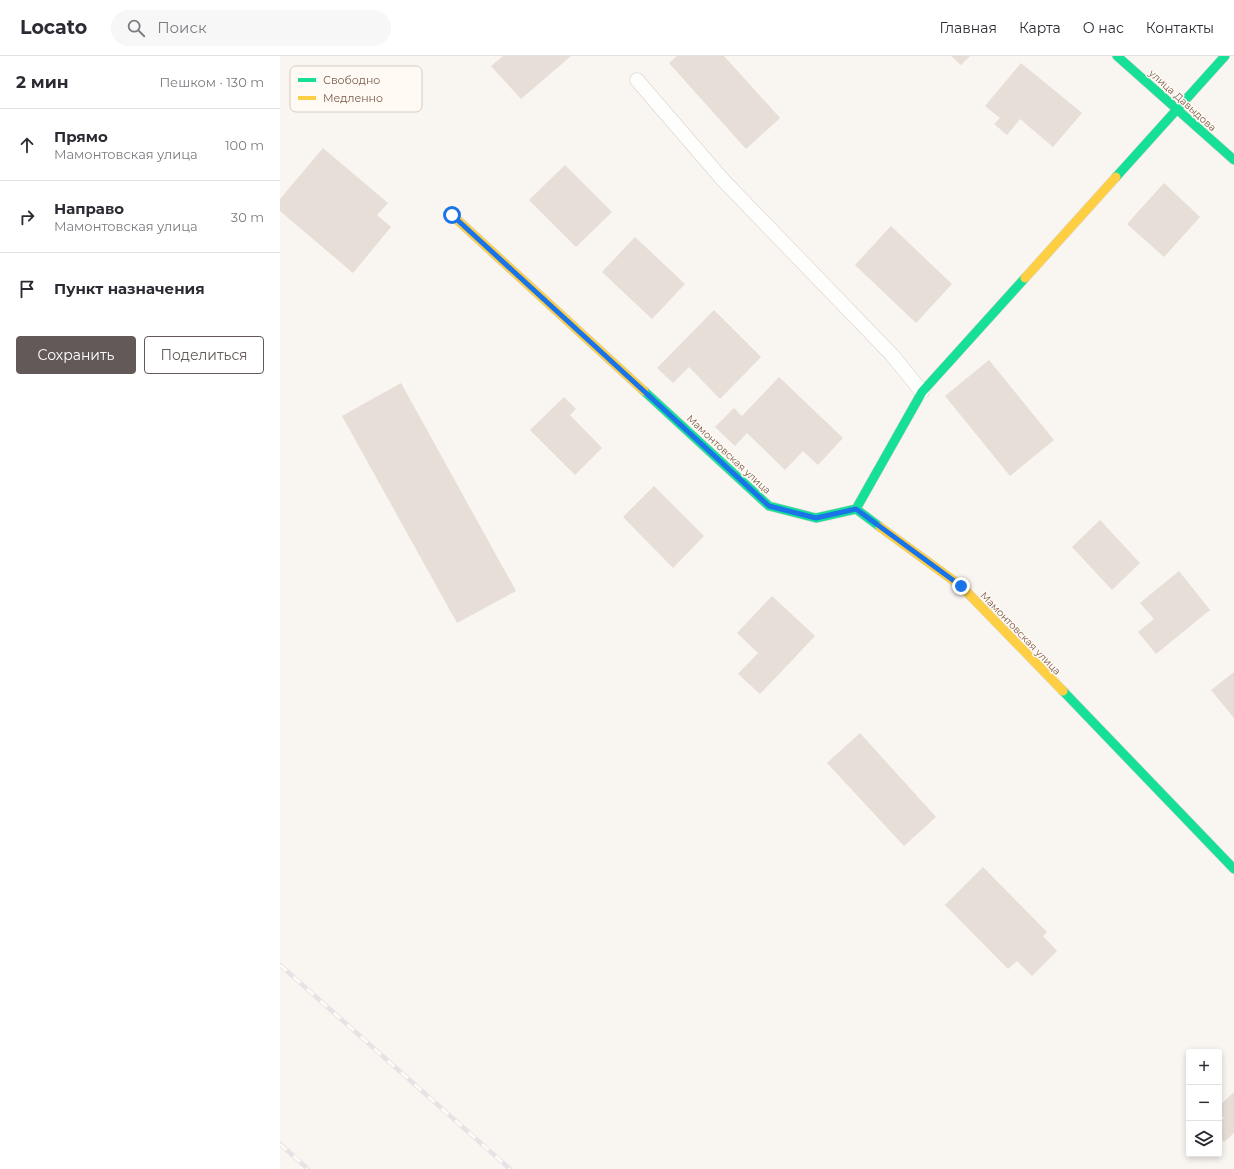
<!DOCTYPE html>
<html lang="ru">
<meta charset="utf-8">
<style>
body{margin:0;font-family:Montserrat,sans-serif;background:#f7f7f7;color:#2b2b33}
.controls{position:absolute;right:12px;bottom:12px;display:grid;overflow:hidden;border-radius:4px;box-shadow:0 2px 6px #0003}
.controls button{width:36px;height:36px;display:grid;place-items:center;padding:0;border:0;border-bottom:1px solid #e1e1e2;background:#fff;color:#2b2b33;font:20px sans-serif}
.stop{position:absolute;width:12px;height:12px;margin:-9px;border:3px solid #1a73e8;border-radius:50%;background:#fff}
.stop.end{background:#1a73e8;border-color:#fff;box-shadow:0 1px 4px #0008}
.list{margin:0;padding:0;list-style:none}
h2{display:flex;justify-content:space-between;align-items:center;height:52px;margin:0;padding:0 16px;font-size:17px}
h2 small{font-size:13px;font-weight:400;color:#7c7c81}
.list li{display:grid;grid-template-columns:26px 1fr auto;gap:12px;align-items:center;box-sizing:border-box;height:72px;padding:0 16px;border-top:1px solid #e1e1e2}
.list b{display:block;font-size:15px;white-space:nowrap}
.list p{margin:0;font-size:13px;white-space:nowrap;color:#7c7c81}
.list em{font-size:13px;font-style:normal;color:#7c7c81}
.actions{display:flex;gap:8px;padding:12px 16px}
.actions a{flex:1;padding:9px 0;border:1px solid #625958;border-radius:4px;text-align:center;font-size:14px;color:#625958}
.actions .main{background:#625958;color:#fff}
.icon{flex:none;width:22px;height:22px;fill:none;stroke:currentColor;stroke-width:2;stroke-linecap:round;stroke-linejoin:round}
.map{position:relative;flex:none;width:954px;height:1113px;overflow:hidden}
header{display:flex;align-items:center;gap:24px;box-sizing:border-box;height:56px;padding:0 20px;background:#fff;border-bottom:1px solid #e1e1e2}
header strong{font-size:19px}
nav{display:flex;gap:22px;margin-inline-start:auto;font-size:14px}
.search{width:280px;height:36px;background:#f7f7f7;display:flex;align-items:center;gap:10px;box-sizing:border-box;padding:0 14px;border-radius:22px;color:#7c7c81;font-size:15px}
main{display:flex}
aside{flex:1;background:#fff}
.map>svg:first-child{display:block}
.building{fill:#e6ded7}
.lines{fill:none;stroke-linecap:round;stroke-linejoin:round}
.lane-casing{stroke:#d7d1cb;stroke-width:15}
.fast-casing{stroke:#d9d2cb;stroke-width:10}
.slow-casing{stroke:#d9d2cb;stroke-width:10}
.lane{stroke:#fefefd;stroke-width:14}
.fast{stroke:#16e098;stroke-width:9}
.slow{stroke:#ffcf43;stroke-width:9}
.rail-casing{stroke:#e6e3e7;stroke-width:4.5}
.rail{stroke:#fffaf3;stroke-width:3;stroke-dasharray:9;stroke-linecap:butt}
.route{stroke:#1a73e8;stroke-width:5}
.labels{text-anchor:middle;stroke-width:3;stroke-linejoin:round;paint-order:stroke}
.street-label{font-size:10px;fill:#7a5c4d;stroke:#fffaf3}
.key{fill:#fffaf3;stroke:#d7cbc1;stroke-width:1}
.key-label{font-size:11px;fill:#7a5c4d}
</style>
<header>
<strong>Locato</strong>
<div class="search"><svg class="icon" aria-label="search" viewBox="0 0 24 24"><circle cx="10" cy="10" r="6"/><path d="M15 15l6 6"/></svg>Поиск</div>
<nav><a>Главная</a><a>Карта</a><a>О нас</a><a>Контакты</a></nav>
</header>
<main>
<aside>
<h2>2 мин<small>Пешком · 130 m</small></h2>
<ul class="list">
<li><svg class="icon" aria-label="ahead" viewBox="0 0 24 24"><path d="M12 20V5M6 11l6-6 6 6"/></svg><div><b>Прямо</b><p>Мамонтовская улица</p></div><em>100 m</em></li>
<li><svg class="icon" aria-label="right" viewBox="0 0 24 24"><path d="M7 20v-9h11M14 6l5 5-5 5"/></svg><div><b>Направо</b><p>Мамонтовская улица</p></div><em>30 m</em></li>
<li><svg class="icon" aria-label="arrive" viewBox="0 0 24 24"><path d="M6 21V4h12l-3 4 3 4H6"/></svg><div><b>Пункт назначения</b></div></li>
</ul>
<div class="actions"><a class="main">Сохранить</a><a>Поделиться</a></div>
</aside>
<div class="map">
<svg width="954" height="1113" viewBox="0 0 954 1113">
<rect width="100%" height="100%" fill="#f9f5f0"/>
<path class="building" d="M223,0H291L241,43L211,10Z
M397,0H444L500,62L466,93L389,7Z
M671,0H690L681,9Z
M741,7L802,57L773,91L740,63L727,79L714,68L720,62L705,50Z
M43,92L108,147L97,159L111,171L73,217L0,155V143Z
M285,109L332,156L296,191L249,144Z
M884,127L920,161L884,201L847,168Z
M611,170L672,228L636,267L575,209Z
M355,181L405,228L372,263L322,216Z
M434,254L481,301L440,343L409,311L393,327L377,312Z
M709,304L774,384L730,420L665,340Z
M499,321L563,382L538,409L523,395L505,414L467,377L455,390L435,371L454,352L462,360Z
M121,327L236,535L177,567L62,360Z
M284,341L296,353L290,359L322,392L295,419L250,374Z
M374,430L424,480L393,512L343,461Z
M820,464L860,507L832,534L792,491Z
M899,515L930,554L876,598L858,576L874,563L860,547Z
M492,540L535,580L480,638L458,618L478,597L457,577Z
M954,616V662L931,634Z
M580,677L656,761L624,790L547,707Z
M703,811L767,876L763,880L777,895L752,920L737,905L728,913L665,849Z
M954,1036V1077L944,1086L939,1080V1066L944,1062L939,1057V1050Z"/>
<g class="lines">
<defs>
<path id="lane" d="M357,24L443,124L612,299L642,336"/>
<path id="fast" d="M837,0L954,104
M836,121L945,0
M364,335L489,450L536,462L576,453L600,471
M576,453L642,336L745,222
M783,635L954,813"/>
<path id="slow" d="M172,159L364,335
M745,222L836,121
M600,471L681,530L783,635"/>
</defs>
<use href="#lane" class="lane-casing"/>
<use href="#fast" class="fast-casing"/>
<use href="#slow" class="slow-casing"/>
<use href="#lane" class="lane"/>
<use href="#fast" class="fast"/>
<use href="#slow" class="slow"/>
<defs>
<path id="rail" d="M0,909L230,1113
M0,1088L28,1113"/>
</defs>
<use href="#rail" class="rail-casing"/>
<use href="#rail" class="rail"/>
</g>
<g class="lines">
<path class="route" d="M172,159L489,450L536,462L576,453L681,530"/>
</g>
<g class="labels">
<g class="street-label">
<text transform="translate(903 44) rotate(42)" y="4">улица Давыдова</text>
<text transform="translate(449 398) rotate(43)" y="4">Мамонтовская улица</text>
<text transform="translate(741 577) rotate(46)" y="4">Мамонтовская улица</text>
</g>
</g>
<rect x="10" y="10" width="132" height="46" rx="6" class="key"/>
<rect x="18" y="22" width="18" height="4" fill="#16e098"/>
<rect x="18" y="40" width="18" height="4" fill="#ffcf43"/>
<g class="key-label">
<text x="43" y="28">Свободно</text>
<text x="43" y="46">Медленно</text>
</g>
</svg>
<div class="controls">
<button>+</button>
<button>−</button>
<button><svg class="icon" aria-label="layers" viewBox="0 0 24 24"><path d="M12 4l9 5-9 5-9-5zM3 14l9 5 9-5"/></svg></button>
</div>
<div class="stop" style="left:172px;top:159px"></div>
<div class="stop end" style="left:681px;top:530px"></div>
</div>
</main>
